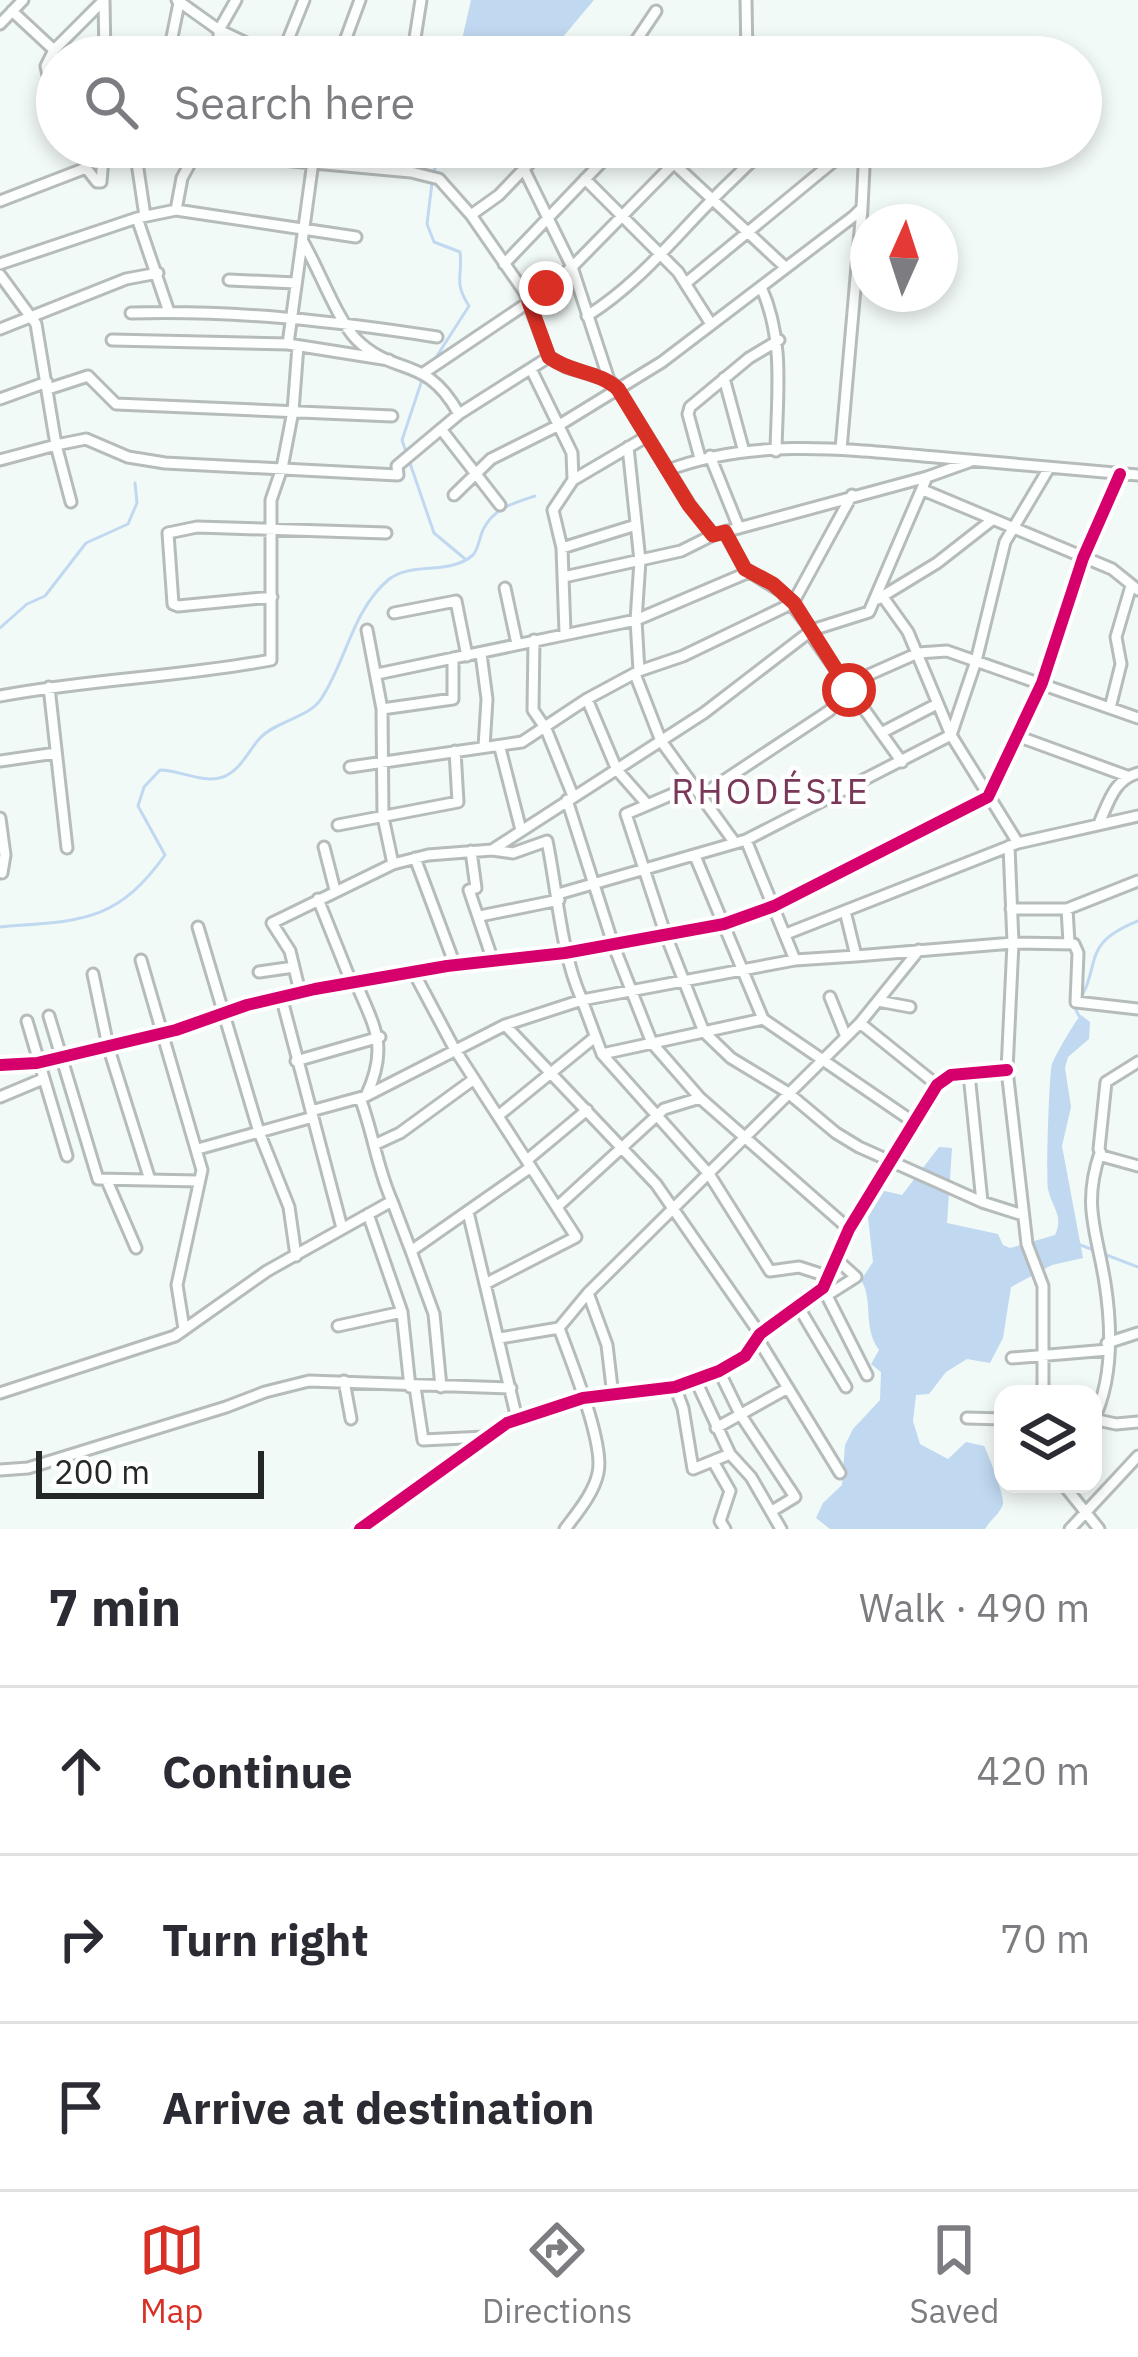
<!DOCTYPE html>
<meta charset="utf-8">
<style>
body{margin:0;font-family:"IBM Plex Sans",sans-serif;background:#f7f7f7;color:#2b2b33}
.controls{position:absolute;right:36px;bottom:36px;display:grid;overflow:hidden;border-radius:24px;box-shadow:0 6px 18px #0003}
.controls button{width:108px;height:108px;display:grid;place-items:center;padding:0;border:0;border-bottom:3px solid #e1e1e2;background:#fff;color:#2b2b33;font:60px sans-serif}
.compass{position:absolute;left:850px;top:204px;width:108px;height:108px;border-radius:50%;background:#fff;box-shadow:0 6px 18px #0003;rotate:3deg}
.scale{position:absolute;left:36px;bottom:30px;width:228px;box-sizing:border-box;padding-left:12px;border:6px solid #232827;border-top:0;font-size:33px;line-height:42px;white-space:nowrap;color:#232827;-webkit-text-stroke:9px #fff;paint-order:stroke}
.stop{position:absolute;width:36px;height:36px;margin:-27px;border:9px solid #d93025;border-radius:50%;background:#fff}
.stop.end{background:#d93025;border-color:#fff;box-shadow:0 3px 12px #0008}
.list{margin:0;padding:0;list-style:none}
h2{display:flex;justify-content:space-between;align-items:center;height:156px;margin:0;padding:0 48px;font-size:51px}
h2 small{font-size:39px;font-weight:400;color:#7c7c81}
.list li{display:grid;grid-template-columns:78px 1fr auto;gap:36px;align-items:center;box-sizing:border-box;height:168px;padding:0 48px;border-top:3px solid #e1e1e2}
.list b{display:block;font-size:45px;white-space:nowrap}
.list em{font-size:39px;font-style:normal;color:#7c7c81}
.icon{flex:none;width:66px;height:66px;fill:none;stroke:currentColor;stroke-width:2;stroke-linecap:round;stroke-linejoin:round}
.map{position:relative;flex:none;width:1138px;height:1529px;overflow:hidden}
.search{position:absolute;background:#fff;box-shadow:0 6px 18px #0003;left:36px;right:36px;top:36px;height:132px;display:flex;align-items:center;gap:30px;box-sizing:border-box;padding:0 42px;border-radius:66px;color:#7c7c81;font-size:45px}
.sheet{height:660px;background:#fff}
nav{display:flex;justify-content:space-around;align-items:center;box-sizing:border-box;height:168px;border-top:3px solid #e1e1e2;background:#fff;font-size:33px;color:#7c7c81}
nav a{display:grid;justify-items:center;gap:6px}
nav .on{color:#d93025}
.map>svg:first-child{display:block}
.water{fill:#c0d8f0}
.lines{fill:none;stroke-linecap:round;stroke-linejoin:round}
.stream{stroke:#c0d8f0;stroke-width:3}
.minor-casing{stroke:#b6bcbb;stroke-width:15}
.minor{stroke:#fdfefe;stroke-width:9}
.cycleway-casing{stroke:#fff;stroke-width:20}
.cycleway{stroke:#d6006c;stroke-width:12}
.route{stroke:#d93025;stroke-width:15}
.labels{text-anchor:middle;stroke-width:9;stroke-linejoin:round;paint-order:stroke}
.neighbourhood-label{font-size:36px;letter-spacing:3px;fill:#7a3858;stroke:#fff}
</style>
<div class="map">
<svg width="1138" height="1529" viewBox="0 0 1138 1529">
<rect width="100%" height="100%" fill="#f2faf8"/>
<path class="water" d="M471,0H594L546,57H458Z
M1081,1015L1090,1022L1089,1039L1068,1057L1065,1068L1071,1107L1062,1146L1083,1258L1052,1265L1011,1287L1003,1338L990,1363L967,1359L946,1372L929,1394L916,1395L913,1421L920,1444L948,1459L966,1442L984,1446C988,1453 1005,1497 1003,1504C1000,1514 990,1520 985,1529H830L816,1518L823,1503L842,1485L845,1445L853,1429L880,1400L881,1372L871,1364L879,1350C862,1326 874,1301 861,1280L873,1262L868,1217L880,1190L902,1195L939,1147L952,1148L947,1223L998,1234L1003,1245L1010,1248L1055,1235C1064,1215 1052,1208 1048,1189C1046,1180 1049,1071 1052,1064C1056,1054 1075,1021 1081,1015Z"/>
<g class="lines">
<path class="stream" d="M433,174L442,147
M432,183L427,224L434,242L460,252C463,277 453,281 469,306L433,362
M422,380L402,440L434,533L464,558
M0,628L27,604L45,596L86,543L128,524L137,503L135,483
M0,927C79,920 115,925 165,855L138,806L144,787L160,770C180,770 203,784 223,777C241,770 248,751 260,738C276,721 310,717 321,699C346,662 352,611 388,580C411,561 449,576 473,555C478,550 480,536 483,530C493,508 514,503 535,496
M1079,1016L1075,1008C1105,963 1077,946 1138,921
M1078,1244L1138,1267"/>
<defs>
<path id="minor" d="M104,0L105,57
M177,0L219,30L276,57
M746,0L747,57
M12,11L54,50
M0,24L23,0
M168,57L179,3
M219,57V30L236,0
M281,57L304,0
M339,57L360,0
M346,57H355
M412,57L421,0
M625,57L656,11
M57,118L46,66L54,50L104,0
M107,147L127,150L136,156L145,216
M513,147L572,267L609,380
M656,147L785,267
M196,152L411,172L439,179L471,215L525,293L549,357L566,367L609,380L618,389L689,504L713,535
M585,179L678,272L711,324
M101,182L104,147
M0,201L86,168L97,182H101
M176,210L356,237
M471,215L499,195L545,147
M137,218L169,312
M302,240C318,267 337,319 356,339C395,378 425,353 459,414
M0,264L137,218L176,210L182,178L199,147
M504,264L616,147
M0,275L36,324L56,445L0,460
M229,280L296,283
M686,283L851,147
M761,287C785,340 777,394 776,451
M131,313C234,310 335,321 437,337
M587,316C643,281 680,230 727,185C741,172 754,157 770,147
M0,329L126,279L158,273
M112,340L288,344L389,360
M288,344L315,147
M531,369L572,453L573,480
M425,372L529,302L572,267L690,147
M724,378L744,452
M48,389L88,376L116,404L392,416
M0,399L47,382
M441,429L500,505
M628,447L640,561L636,620L639,671
M841,449L862,209
M710,456L739,528
M700,458L688,414L690,407L749,358L779,340
M668,470C752,438 847,449 935,457C1002,463 1070,469 1138,475
M923,490L1112,569L1138,590
M454,495L491,459L561,424L662,362L854,216L862,208L865,147
M71,502L56,445L86,439L128,457L165,463L398,475L397,466L459,414L549,357
M725,532L745,569L782,592L812,630L869,612L927,477
M562,548L636,525
M564,577L681,551L713,535L927,477L969,462
M505,588L517,644
M272,597L178,606L173,604L168,533L197,527L386,533
M883,597L908,632L951,735L1018,843
M878,599L937,563L992,520
M394,613L456,601L467,656
M367,630L382,709L383,817L393,864L428,855L492,850L704,713L812,630
M809,632L902,762
M565,633L562,548L553,510L573,480L646,437
M534,640L533,710L546,729L573,796
M481,654L487,699L484,747
M377,674L636,620L749,572
M635,674L661,741L735,843
M49,687L67,848
M0,696C90,679 181,677 271,660V500L282,468L293,411L298,346
M587,699L617,770L646,803
M1110,708L1121,664L1116,637L1131,586
M382,709L453,699V658
M881,733L937,704
M1017,736L1127,776
M500,748L521,830
M0,761L56,753
M350,767L522,742L587,699L639,671L683,656L793,603L852,495
M694,785L626,814L665,933L704,1032L731,1058L787,1092L836,1133L859,1147L982,1202L1023,1215
M702,795L829,711L866,676L918,653L947,651L1138,718
M567,800L613,944L652,1043L700,1098L849,1229
M0,818L5,855L2,873
M1100,821C1109,801 1115,779 1138,773
M338,825L458,802L455,751
M746,840L795,960
M1009,846L1013,943L1007,1070L1027,1244L1043,1286V1394
M324,847L335,890
M471,851L476,888L469,890L493,961
M695,856L763,1019L912,1121
M415,858L455,965
M558,894L746,840L951,735L976,661L1005,542L1049,468
M318,899L352,984
M1011,909H1067L1138,881
M1067,909L1069,943
M845,911L856,956L1013,943L1074,944L1078,953L1076,1002L1138,1009
M480,916L559,900
M198,927L259,1132L289,1207L296,1256
M786,934L1018,843L1138,816
M141,960L202,1170L177,1285L184,1329
M259,972L294,967
M414,973L454,1048L576,1237L485,1284
M93,974L108,1046L150,1180
M356,983C375,1028 389,1047 366,1096
M300,992L290,951L272,923L393,864
M281,996L342,1228
M830,997L846,1037
M878,1001L910,1007
M49,1016L98,1179L198,1181
M763,1019L602,1054L582,1000L795,960L856,956
M27,1021L67,1156
M860,1023L937,1085
M505,1025L656,1184L760,1334
M602,1054L709,1174L770,1271L799,1267L827,1276
M296,1061L380,1037
M1138,1062L1106,1082L1099,1149L1102,1156L1138,1166
M0,1065L37,1063L176,1030L247,1005L315,989L447,966L565,953L724,924L774,906L988,797L1042,683L1083,558L1120,474
M969,1074L982,1202
M0,1097L43,1079
M311,1111L366,1096L505,1025L582,1000C560,950 558,894 547,841L513,853L492,850
M498,1116L595,1037
M374,1145L400,1133L474,1079
M198,1149L313,1117
M527,1160L587,1110
M107,1181L136,1248
M392,1201L411,1251L531,1167
M557,1207L664,1109L700,1098
M468,1212L517,1419
M368,1214L402,1312L410,1387
M411,1251L434,1314L441,1387
M823,1288L867,1375
M588,1293L607,1345L613,1396
M826,1296L856,1277L835,1258
M798,1306L846,1387
M338,1326L402,1312
M559,1328C570,1359 605,1443 598,1473C594,1493 577,1513 565,1529
M500,1338L559,1328L588,1293L860,1023L919,950
M758,1339L840,1473
M1107,1343L1138,1333
M1012,1358L1108,1350
M719,1371L740,1414L795,1497L772,1511
M344,1381L351,1419
M696,1381L730,1454L751,1477L781,1529
M415,1387L423,1440L484,1437
M675,1387L683,1408L693,1469L730,1454
M0,1393L175,1336L267,1271L392,1201C377,1168 373,1132 360,1098
M967,1418L1003,1419
M1093,1419L1116,1424L1138,1422
M1093,1421C1113,1380 1112,1328 1105,1283C1097,1232 1082,1206 1100,1153
M716,1428L788,1388
M714,1463L730,1491L720,1521L725,1529
M0,1470L28,1468L226,1407L265,1392L309,1381L511,1388
M1063,1484L1099,1529
M360,1529L507,1423L583,1398L675,1387L719,1371L745,1356L760,1334L823,1288L849,1229L937,1085L951,1075L1007,1070
M1070,1529L1138,1456"/>
</defs>
<use href="#minor" class="minor-casing"/>
<use href="#minor" class="minor"/>
<defs>
<path id="cycleway" d="M0,1065L37,1063L176,1030L247,1005L315,989L447,966L565,953L724,924L774,906L988,797L1042,683L1083,558L1120,474
M360,1529L507,1423L583,1398L675,1387L719,1371L745,1356L760,1334L823,1288L849,1229L937,1085L951,1075L1007,1070"/>
</defs>
<use href="#cycleway" class="cycleway-casing"/>
<use href="#cycleway" class="cycleway"/>
</g>
<g class="lines">
<path class="route" d="M546,288L529,302L549,357C570,373 599,371 618,389L689,505L713,535L725,532L745,569L773,584L794,603L849,690"/>
</g>
<g class="labels">
<g class="neighbourhood-label">
<text x="771" y="804">RHODÉSIE</text>
</g>
</g>
</svg>
<div class="controls">
<button><svg class="icon" aria-label="layers" viewBox="0 0 24 24"><path d="M12 4l9 5-9 5-9-5zM3 14l9 5 9-5"/></svg></button>
</div>
<svg class="compass" viewBox="-18 -18 36 36"><path d="M0-13l5 13h-10z" fill="#e53935"/><path d="M0 13l5-13h-10z" fill="#7c7c81"/></svg>
<div class="scale">200 m</div>
<div class="stop" style="left:849px;top:690px"></div>
<div class="stop end" style="left:546px;top:288px"></div>
<div class="search"><svg class="icon" aria-label="search" viewBox="0 0 24 24"><circle cx="10" cy="10" r="6"/><path d="M15 15l6 6"/></svg>Search here</div>
</div>
<section class="sheet">
<h2>7 min<small>Walk · 490 m</small></h2>
<ul class="list">
<li><svg class="icon" aria-label="ahead" viewBox="0 0 24 24"><path d="M12 20V5M6 11l6-6 6 6"/></svg><div><b>Continue</b></div><em>420 m</em></li>
<li><svg class="icon" aria-label="right" viewBox="0 0 24 24"><path d="M7 20v-9h11M14 6l5 5-5 5"/></svg><div><b>Turn right</b></div><em>70 m</em></li>
<li><svg class="icon" aria-label="arrive" viewBox="0 0 24 24"><path d="M6 21V4h12l-3 4 3 4H6"/></svg><div><b>Arrive at destination</b></div></li>
</ul>
</section>
<nav>
<a class="on"><svg class="icon" aria-label="map" viewBox="0 0 24 24"><path d="M3 6l6-2 6 2 6-2v14l-6 2-6-2-6 2zM9 4v14M15 6v14"/></svg>Map</a>
<a><svg class="icon" aria-label="directions" viewBox="0 0 24 24"><path d="M12 3l9 9-9 9-9-9zM9 14v-3h6M13 9l2 2-2 2"/></svg>Directions</a>
<a><svg class="icon" aria-label="saved" viewBox="0 0 24 24"><path d="M7 4h10v16l-5-4-5 4z"/></svg>Saved</a>
</nav>
